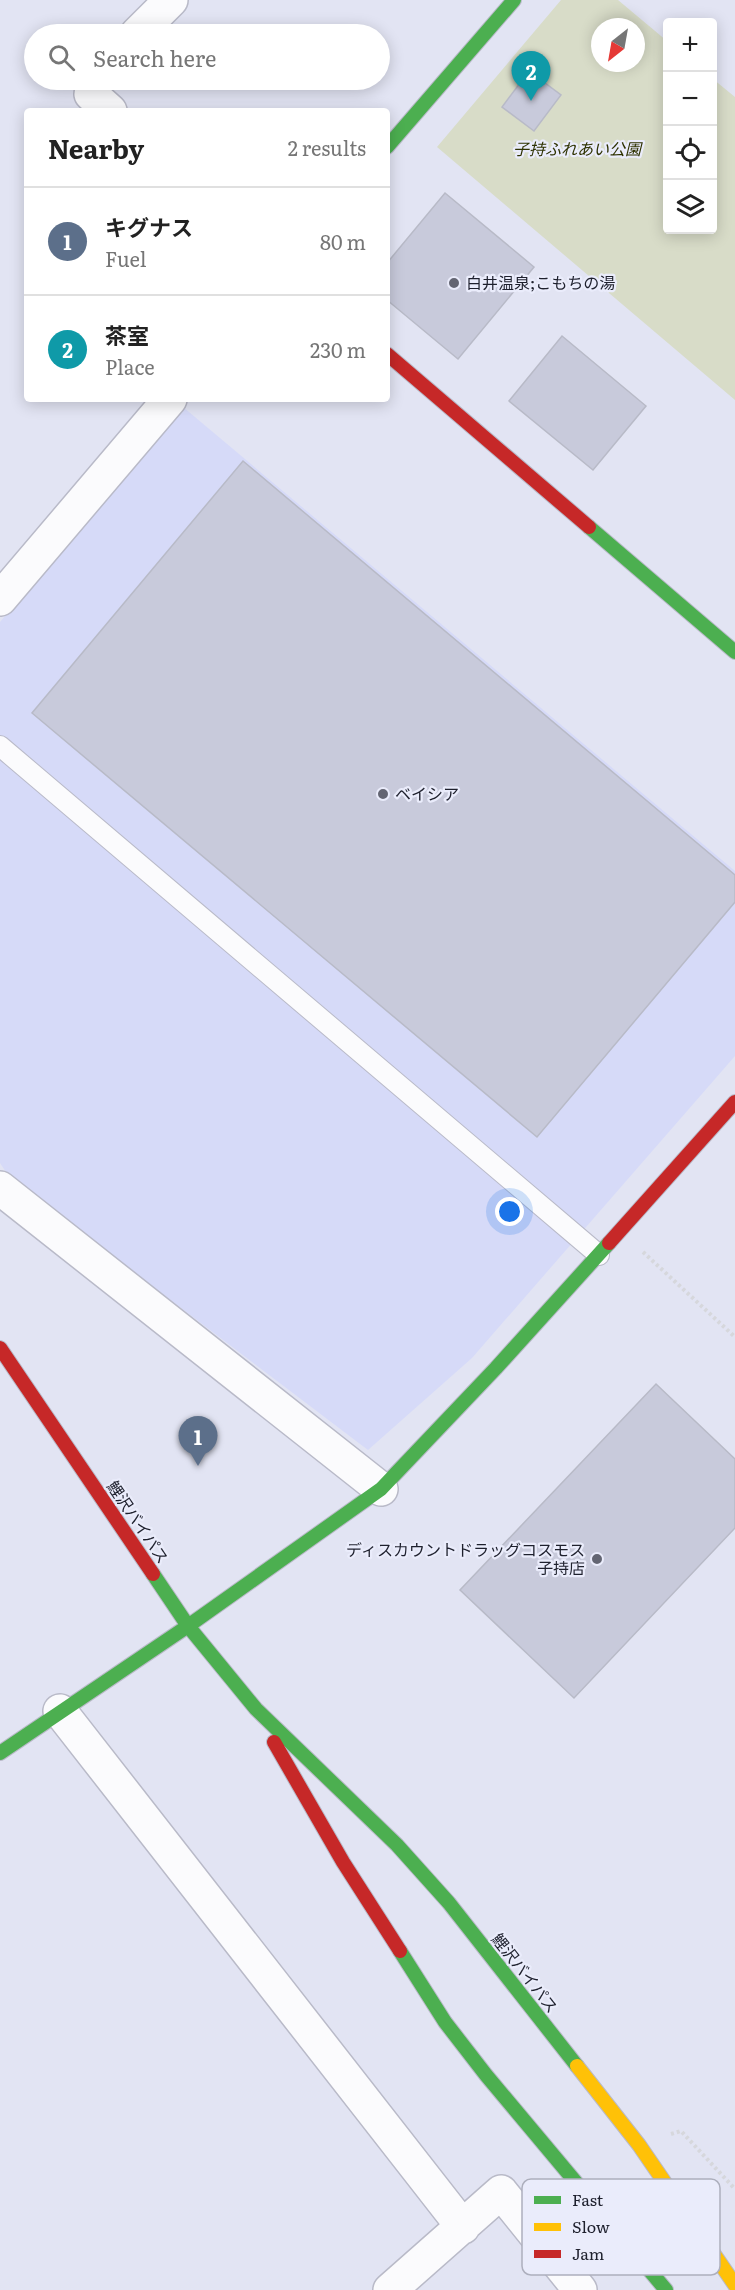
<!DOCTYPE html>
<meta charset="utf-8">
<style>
body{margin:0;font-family:Literata,"Noto Sans JP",serif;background:#f6f6f6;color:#222}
.controls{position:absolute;right:18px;top:18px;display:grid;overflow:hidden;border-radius:6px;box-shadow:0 3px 15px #0003}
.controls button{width:54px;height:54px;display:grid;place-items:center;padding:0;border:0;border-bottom:2px solid #e0e0e0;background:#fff;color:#222;font:30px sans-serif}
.compass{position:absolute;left:591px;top:18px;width:54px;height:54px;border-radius:50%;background:#fff;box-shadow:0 3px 15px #0003;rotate:211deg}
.you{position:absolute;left:510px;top:1212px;width:21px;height:21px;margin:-15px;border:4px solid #fff;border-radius:50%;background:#1a73e8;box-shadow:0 0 0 9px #1a73e833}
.badge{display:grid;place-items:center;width:39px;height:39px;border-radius:50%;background:#2563eb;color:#fff;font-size:20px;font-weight:700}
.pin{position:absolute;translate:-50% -50px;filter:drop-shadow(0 2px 3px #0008)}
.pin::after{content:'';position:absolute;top:32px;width:21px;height:18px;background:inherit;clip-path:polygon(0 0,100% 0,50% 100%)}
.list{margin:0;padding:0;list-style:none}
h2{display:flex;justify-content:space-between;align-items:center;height:78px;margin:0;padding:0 24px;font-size:26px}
h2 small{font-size:20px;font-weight:400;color:#767676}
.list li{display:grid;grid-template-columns:39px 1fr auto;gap:18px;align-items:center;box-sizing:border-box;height:108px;padding:0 24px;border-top:2px solid #e0e0e0}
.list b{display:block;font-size:22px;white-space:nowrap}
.list p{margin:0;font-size:20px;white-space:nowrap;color:#767676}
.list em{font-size:20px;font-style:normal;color:#767676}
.icon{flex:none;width:33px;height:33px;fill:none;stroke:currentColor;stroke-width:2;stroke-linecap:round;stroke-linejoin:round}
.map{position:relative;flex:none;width:735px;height:2290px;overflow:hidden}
.search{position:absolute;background:#fff;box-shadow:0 3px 15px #0003;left:24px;top:24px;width:366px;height:66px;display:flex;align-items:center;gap:15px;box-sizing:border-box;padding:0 21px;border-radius:33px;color:#767676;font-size:22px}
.panel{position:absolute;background:#fff;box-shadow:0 3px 15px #0003;left:24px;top:108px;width:366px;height:294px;border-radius:6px}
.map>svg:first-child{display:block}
.built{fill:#d6daf8}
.green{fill:#d8dcc8;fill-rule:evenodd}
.building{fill:#c8cadb;stroke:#b8bac7;stroke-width:1.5}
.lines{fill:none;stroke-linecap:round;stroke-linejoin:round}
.lane-casing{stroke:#b9bac8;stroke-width:22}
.street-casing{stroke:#b9bac8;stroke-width:36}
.fast-casing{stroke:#b9bac8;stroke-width:16}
.slow-casing{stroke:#b9bac8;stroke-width:16}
.jam-casing{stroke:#b9bac8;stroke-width:16}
.path{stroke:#d6d7dc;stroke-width:4;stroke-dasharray:3 3;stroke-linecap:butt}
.lane{stroke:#fbfbfd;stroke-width:20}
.street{stroke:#fbfbfd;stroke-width:33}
.fast{stroke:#4caf50;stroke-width:14}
.slow{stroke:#ffc107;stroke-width:14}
.jam{stroke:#c62828;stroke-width:14}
.poi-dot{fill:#636572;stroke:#eaecfb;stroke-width:2}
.labels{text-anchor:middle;stroke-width:4.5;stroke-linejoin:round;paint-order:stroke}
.park-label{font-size:16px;font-style:italic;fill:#2e3201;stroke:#eaecfb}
.poi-label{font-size:16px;fill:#1e202d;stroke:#eaecfb;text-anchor:start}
.street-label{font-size:16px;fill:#1e202d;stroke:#eaecfb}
.key{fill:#eaecfb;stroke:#adafbd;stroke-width:1.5}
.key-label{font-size:16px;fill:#1e202d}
</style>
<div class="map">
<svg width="735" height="2290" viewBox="0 0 735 2290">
<rect width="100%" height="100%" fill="#e2e4f3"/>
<path class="built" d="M183,407L735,871V1056L472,1358L368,1450L10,1178L0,1163V622Z"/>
<path class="green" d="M561,0H618L667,41L668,230H712L713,79L735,97V400L437,147ZM600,27H636V63H600Z"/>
<path class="building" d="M529,71L561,95L534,131L502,107Z
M445,193L534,267L458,359L387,300V263Z
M562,336L646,406L593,470L509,401Z
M243,461L735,875V902L537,1137L32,713Z
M656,1384L735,1459V1528L574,1698L460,1590Z"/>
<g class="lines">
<defs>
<path id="lane" d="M0,746L599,1255"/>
<path id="street" d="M137,34L171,0
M98,80L91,94L110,111
M0,599L170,399
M0,1188L381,1489
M60,1711L463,2227
M390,2290L501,2192L580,2290"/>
<path id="fast" d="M387,147L514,0
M589,527L735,652
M153,1574L188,1626L256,1709L397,1845L449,1903L577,2066
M0,1753L188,1626L381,1489L496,1368L609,1243
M400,1951L445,2022L486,2075L666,2290"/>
<path id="slow" d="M577,2066L639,2145L735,2285"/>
<path id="jam" d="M387,354L589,527
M609,1243L735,1102
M0,1348L153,1574
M274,1742L343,1862L400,1951"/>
</defs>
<use href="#lane" class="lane-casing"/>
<use href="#street" class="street-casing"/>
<use href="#fast" class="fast-casing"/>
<use href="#slow" class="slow-casing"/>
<use href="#jam" class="jam-casing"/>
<path class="path" d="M643,1252L735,1337
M671,2134L681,2131L735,2189"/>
<use href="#lane" class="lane"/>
<use href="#street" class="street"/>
<use href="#fast" class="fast"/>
<use href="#slow" class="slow"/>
<use href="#jam" class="jam"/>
</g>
<g class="poi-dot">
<circle cx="454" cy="283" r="6"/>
<circle cx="383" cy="794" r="6"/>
<circle cx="597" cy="1559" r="6"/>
</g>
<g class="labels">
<g class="park-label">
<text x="577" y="155">子持ふれあい公園</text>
</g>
<g class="poi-label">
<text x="466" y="289">白井温泉;こもちの湯</text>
<text x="395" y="800">ベイシア</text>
<text x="585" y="1556" text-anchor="end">ディスカウントドラッグコスモス<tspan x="585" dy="18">子持店</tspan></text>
</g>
<g class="street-label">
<text transform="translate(138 1522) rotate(56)" y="6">鯉沢バイパス</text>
<text transform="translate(525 1973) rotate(52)" y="6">鯉沢バイパス</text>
</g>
</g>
<rect x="522" y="2179" width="198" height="96" rx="9" class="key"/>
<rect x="534" y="2196" width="27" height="8" fill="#4caf50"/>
<rect x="534" y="2223" width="27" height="8" fill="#ffc107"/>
<rect x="534" y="2250" width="27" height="8" fill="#c62828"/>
<g class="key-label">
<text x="572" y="2206">Fast</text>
<text x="572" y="2233">Slow</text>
<text x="572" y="2260">Jam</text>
</g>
</svg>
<div class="controls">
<button>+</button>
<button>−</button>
<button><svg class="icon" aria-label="locate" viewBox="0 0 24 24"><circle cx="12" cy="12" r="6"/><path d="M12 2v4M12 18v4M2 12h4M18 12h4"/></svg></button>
<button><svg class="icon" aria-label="layers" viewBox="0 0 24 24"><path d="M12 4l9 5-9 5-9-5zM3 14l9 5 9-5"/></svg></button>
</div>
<svg class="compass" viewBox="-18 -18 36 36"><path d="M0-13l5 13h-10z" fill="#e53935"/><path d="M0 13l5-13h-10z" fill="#767676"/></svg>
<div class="you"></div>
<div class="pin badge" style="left:198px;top:1466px;background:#5c6f8a">1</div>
<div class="pin badge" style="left:531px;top:101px;background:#0f9aa8">2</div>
<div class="search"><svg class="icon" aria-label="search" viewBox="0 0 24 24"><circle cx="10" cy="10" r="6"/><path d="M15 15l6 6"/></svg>Search here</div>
<section class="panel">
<h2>Nearby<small>2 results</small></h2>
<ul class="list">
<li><span class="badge" style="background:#5c6f8a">1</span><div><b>キグナス</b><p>Fuel</p></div><em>80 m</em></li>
<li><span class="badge" style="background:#0f9aa8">2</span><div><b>茶室</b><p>Place</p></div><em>230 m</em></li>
</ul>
</section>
</div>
